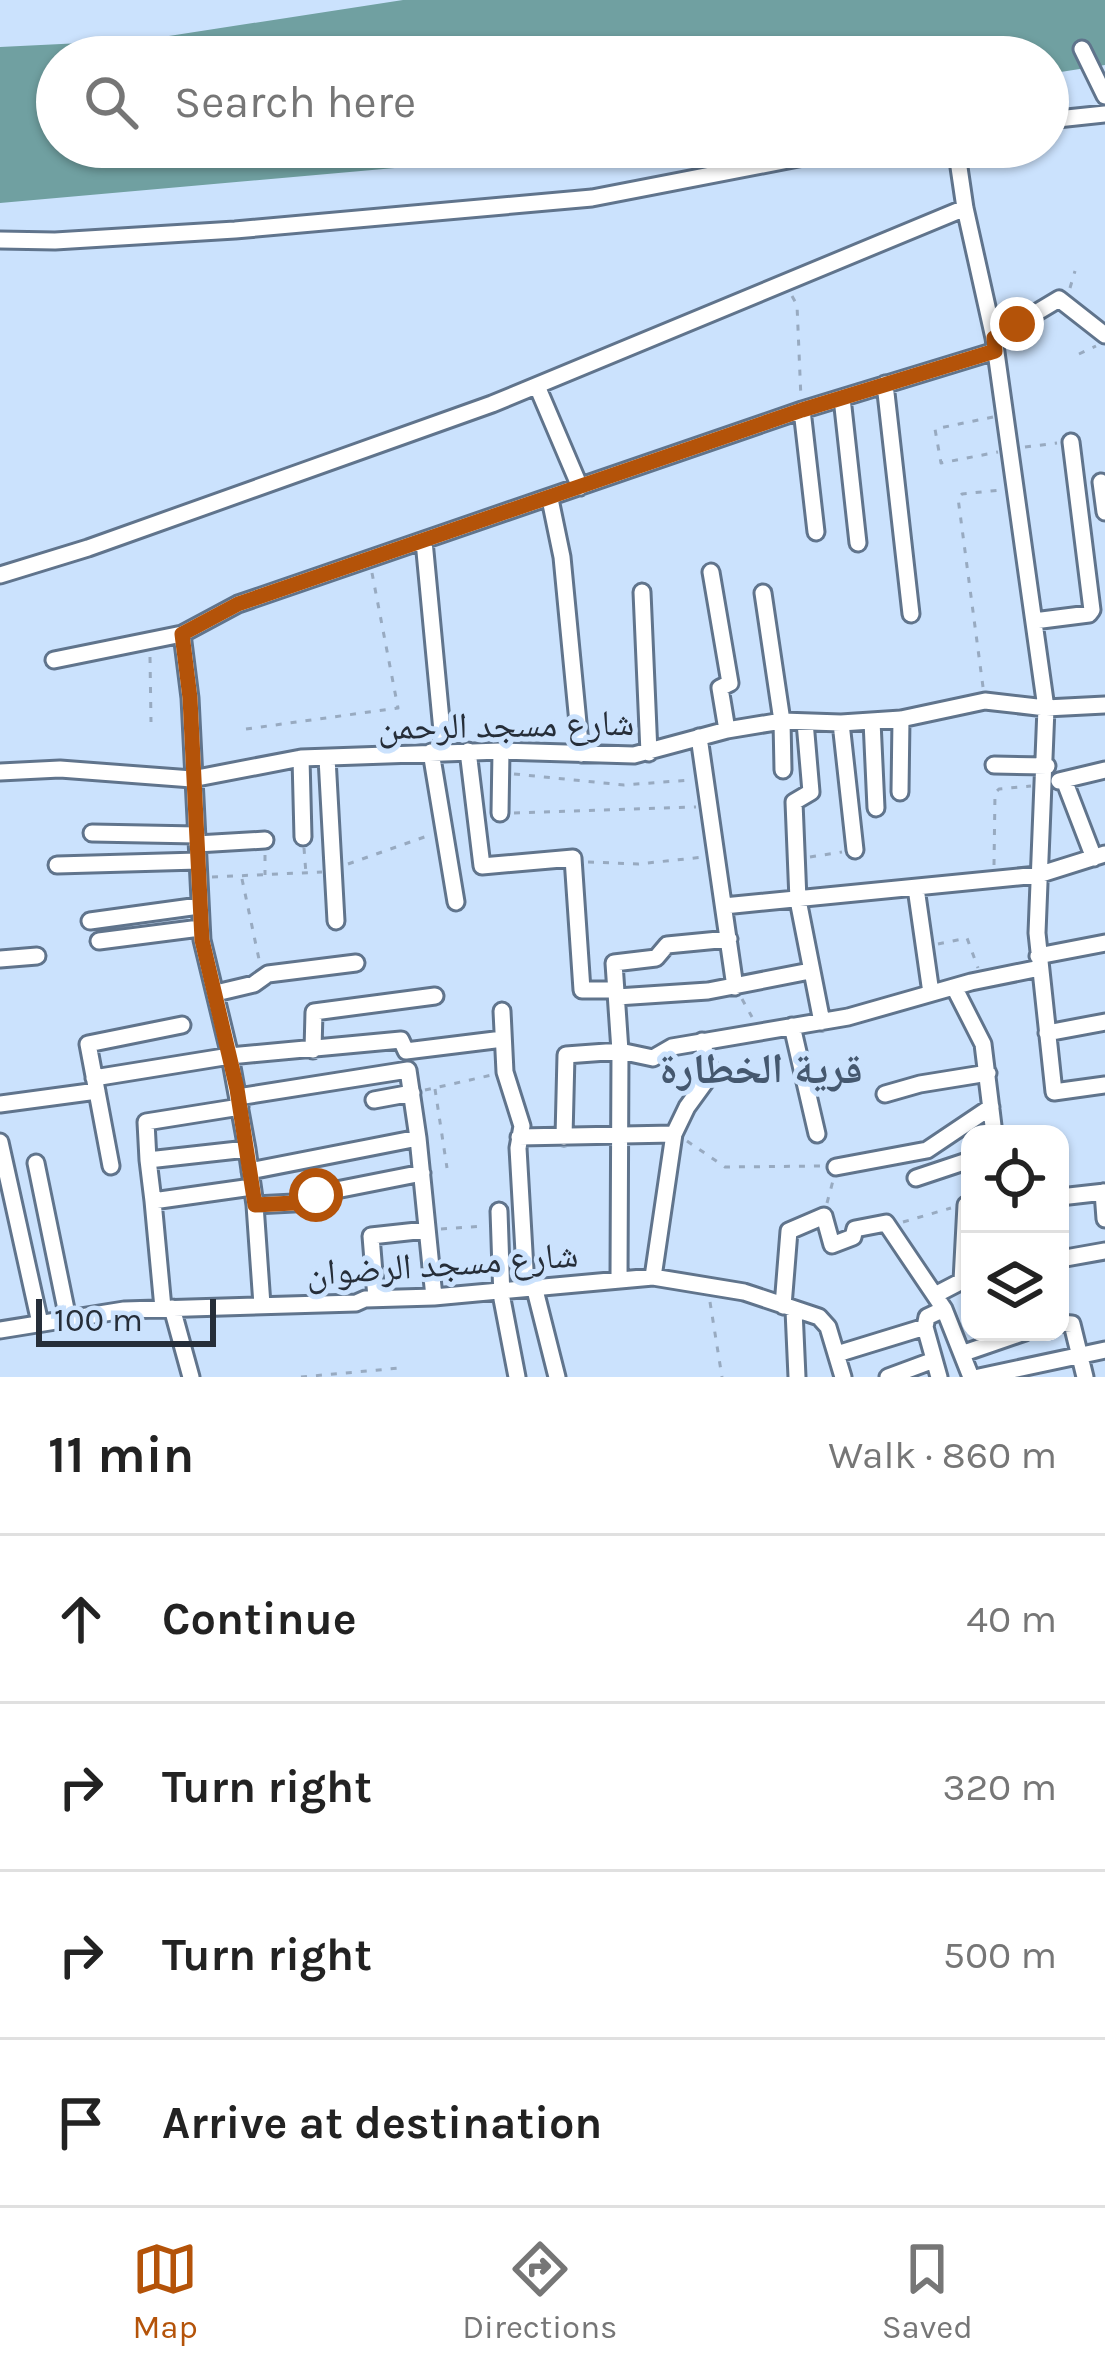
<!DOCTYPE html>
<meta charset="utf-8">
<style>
body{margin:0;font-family:Karla,"Noto Naskh Arabic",sans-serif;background:#f2f2f2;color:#222}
.controls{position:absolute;right:36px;bottom:36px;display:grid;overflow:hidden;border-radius:24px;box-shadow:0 3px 9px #0004}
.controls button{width:108px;height:108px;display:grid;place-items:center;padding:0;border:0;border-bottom:3px solid #e0e0e0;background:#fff;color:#222;font:60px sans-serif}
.scale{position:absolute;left:36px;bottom:30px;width:180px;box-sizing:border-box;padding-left:12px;border:6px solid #262e39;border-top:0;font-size:33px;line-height:42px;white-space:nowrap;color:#262e39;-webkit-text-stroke:9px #cbe2fd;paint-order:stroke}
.stop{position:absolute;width:36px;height:36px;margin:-27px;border:9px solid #b45309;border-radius:50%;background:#fff}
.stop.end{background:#b45309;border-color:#fff;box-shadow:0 3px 12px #0008}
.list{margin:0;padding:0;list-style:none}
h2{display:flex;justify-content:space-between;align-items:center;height:156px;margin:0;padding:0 48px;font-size:51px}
h2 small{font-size:39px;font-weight:400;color:#767676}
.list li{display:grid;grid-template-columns:78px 1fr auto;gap:36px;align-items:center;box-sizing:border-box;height:168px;padding:0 48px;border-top:3px solid #e0e0e0}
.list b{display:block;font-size:45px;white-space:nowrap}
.list em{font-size:39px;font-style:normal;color:#767676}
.icon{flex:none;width:66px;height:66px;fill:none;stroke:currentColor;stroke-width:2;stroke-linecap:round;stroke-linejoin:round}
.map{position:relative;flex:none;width:1105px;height:1377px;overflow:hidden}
.search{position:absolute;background:#fff;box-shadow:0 3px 9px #0004;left:36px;right:36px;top:36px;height:132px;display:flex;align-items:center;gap:30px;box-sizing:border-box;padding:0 42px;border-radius:66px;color:#767676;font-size:45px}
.sheet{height:828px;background:#fff}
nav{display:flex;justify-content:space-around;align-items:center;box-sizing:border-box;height:168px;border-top:3px solid #e0e0e0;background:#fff;font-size:33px;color:#767676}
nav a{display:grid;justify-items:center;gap:6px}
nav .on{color:#b45309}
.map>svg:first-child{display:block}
.water{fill:#70a0a1}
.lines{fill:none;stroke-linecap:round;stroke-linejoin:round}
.minor-casing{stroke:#60748c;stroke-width:21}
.path{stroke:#98aac0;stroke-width:3;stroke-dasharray:6 9;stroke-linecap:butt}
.minor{stroke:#fff;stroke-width:15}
.route{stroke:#b45309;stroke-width:15}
.labels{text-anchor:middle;stroke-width:10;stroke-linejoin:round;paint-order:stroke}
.street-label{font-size:36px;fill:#262e39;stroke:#cbe2fd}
.quarter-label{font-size:42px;font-weight:bold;fill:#45586f;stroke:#cbe2fd}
</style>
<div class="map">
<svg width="1105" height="1377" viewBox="0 0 1105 1377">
<rect width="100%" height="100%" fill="#cbe2fd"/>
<path class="water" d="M403,0H1105V65L1048,74V57H57V147H591L540,155L0,203V47L143,40Z"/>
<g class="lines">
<defs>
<path id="minor" d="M1082,49L1105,96
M1048,120L1105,114
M956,147L965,208L994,338L1046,708L1037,933L1054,1092L1105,1085
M0,240L55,241L235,230L592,198L855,147
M994,338L1059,299L1105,335
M885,384L911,614
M537,386L580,487
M842,398L858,543
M802,410L816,532
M1101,482L1105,512
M550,499L562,557L581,754
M424,541L444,752
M711,572L730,683L720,688L727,730
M0,575L88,548L492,404L965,208
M642,592L649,753
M763,593L782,721L783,770
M1034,621L1089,614L1092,610L1071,442
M182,634L190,698L202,940L230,1056L247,1149
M54,660L182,634L238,604L802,410L995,351
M872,721L876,808
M805,722L811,792L794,802L798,900L822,1022
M841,723L855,850
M699,737L735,987
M468,751L482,866L573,858L582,990H616
M431,752L456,902
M301,758L303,837
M327,758L336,921
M994,765L1047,766
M0,772L60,769L192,779L301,758L501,751L634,755L727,730L782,721L841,723L901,719L985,701L1046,708L1105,705
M1064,780L1094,858
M1059,781L1105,770
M900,792L901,719
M500,813L501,751
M92,833L197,835
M197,844L265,840
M57,865L198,861
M916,888L931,993
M724,906L1038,875L1105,854
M90,921L199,906
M99,941L200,928
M1038,956L1105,943
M0,959L37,956
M954,987L983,1044L994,1134
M216,993L254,984L268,974L356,963
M617,997L708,991L810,971
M502,1011L505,1072L522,1126L518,1148L526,1287
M792,1026L817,1134
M1047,1033L1105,1022
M313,1050L314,1012L435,996
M94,1078L230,1056L401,1040L406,1051L503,1039
M885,1094L920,1084L988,1073
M238,1097L408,1070L418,1138
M374,1100L412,1093
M0,1104L97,1091
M519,1137L674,1134
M564,1137L566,1055L620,1051L653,1058L672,1047L848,1017L971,982L1040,968
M0,1142L40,1323
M148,1160L146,1122L240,1107
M36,1163L68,1319
M111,1166L88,1044L182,1025
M836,1167L927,1150L991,1107
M250,1171L418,1138L434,1297
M916,1178L970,1160
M252,1187L153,1201L148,1160L247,1149L255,1205L313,1202L316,1194L422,1173
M1103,1192L1105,1219
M1060,1197L1105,1192
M153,1201L163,1308
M255,1205L262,1305
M499,1211L502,1299L517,1377
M1060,1259L1105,1251
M653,1277L674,1134L687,1107L711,1074L702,1041
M619,1279L620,1051L614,963L656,958L667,945L729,939
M534,1286L557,1377
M935,1295L962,1281L966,1205L970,1204
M376,1298L371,1236L426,1230
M783,1306L789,1231L824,1216L832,1245L853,1237L855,1229L886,1223L944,1309L971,1377
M172,1308L191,1377
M794,1310L797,1377
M1060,1323L1072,1324L1085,1377
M925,1327L939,1377
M0,1330L124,1310L356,1303L365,1299L434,1297L653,1277L744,1292L819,1317L828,1327L843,1377
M964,1353L1025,1332
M837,1354L925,1327L927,1317L944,1309
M888,1377L934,1360
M979,1377L1105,1350"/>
</defs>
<use href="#minor" class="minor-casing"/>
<path class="path" d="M1070,288L1075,271
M792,296L797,305L801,399
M1079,354L1096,346
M993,417L935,429L941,463L998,452
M1025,447L1057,443
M150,657L151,722
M983,687L958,498L962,494L1001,490
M246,729L398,708L372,573
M514,774L624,785L690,780
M514,813L696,807
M304,848L306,874
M265,855V875
M810,857L842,852
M588,862L638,864L704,857
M348,864L430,835
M994,865L995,793L999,789L1031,786
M212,877L322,872
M242,879L260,964
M938,944L967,938L978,968
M742,999L752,1017
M435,1089L447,1168
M425,1090L492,1075
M687,1141L725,1167L826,1166
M827,1203L834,1177
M903,1222L951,1208
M441,1229L485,1226
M710,1302L722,1377
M301,1377L400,1368"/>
<use href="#minor" class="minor"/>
</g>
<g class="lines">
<path class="route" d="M316,1195L313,1202L255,1205L237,1089L202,940L190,698L182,634L238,604L802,410L995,351L994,338L1017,324"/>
</g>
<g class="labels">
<g class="street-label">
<text transform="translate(506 724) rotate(-1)" y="13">شارع مسجد الرحمن</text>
<text transform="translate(442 1263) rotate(-4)" y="13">شارع مسجد الرضوان</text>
</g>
<g class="quarter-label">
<text x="761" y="1083">قرية الخطارة</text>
</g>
</g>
</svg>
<div class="controls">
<button><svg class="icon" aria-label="locate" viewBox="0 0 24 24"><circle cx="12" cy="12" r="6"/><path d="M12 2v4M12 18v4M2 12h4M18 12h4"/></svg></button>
<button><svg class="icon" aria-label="layers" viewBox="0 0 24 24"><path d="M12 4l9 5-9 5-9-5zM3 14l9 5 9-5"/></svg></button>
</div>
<div class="scale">100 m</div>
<div class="stop" style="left:316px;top:1195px"></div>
<div class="stop end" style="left:1017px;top:324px"></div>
<div class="search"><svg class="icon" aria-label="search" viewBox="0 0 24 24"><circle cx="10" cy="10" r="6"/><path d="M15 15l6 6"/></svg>Search here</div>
</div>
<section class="sheet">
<h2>11 min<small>Walk · 860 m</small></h2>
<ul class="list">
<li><svg class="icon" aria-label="ahead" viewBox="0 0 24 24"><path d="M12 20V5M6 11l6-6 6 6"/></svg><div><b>Continue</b></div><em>40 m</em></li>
<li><svg class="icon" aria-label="right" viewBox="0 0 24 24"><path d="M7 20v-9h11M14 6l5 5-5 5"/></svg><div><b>Turn right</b></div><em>320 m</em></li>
<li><svg class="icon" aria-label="right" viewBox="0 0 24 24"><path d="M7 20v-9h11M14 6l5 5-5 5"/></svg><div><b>Turn right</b></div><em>500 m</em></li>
<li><svg class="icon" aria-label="arrive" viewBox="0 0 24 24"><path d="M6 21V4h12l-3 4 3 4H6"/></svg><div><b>Arrive at destination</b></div></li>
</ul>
</section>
<nav>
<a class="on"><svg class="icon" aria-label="map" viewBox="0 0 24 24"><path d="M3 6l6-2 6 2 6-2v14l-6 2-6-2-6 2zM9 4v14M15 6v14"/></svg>Map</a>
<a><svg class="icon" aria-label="directions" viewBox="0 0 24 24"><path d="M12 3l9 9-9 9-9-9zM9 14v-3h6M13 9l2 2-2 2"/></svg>Directions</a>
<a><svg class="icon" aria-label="saved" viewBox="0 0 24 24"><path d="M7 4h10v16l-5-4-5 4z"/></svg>Saved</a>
</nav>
